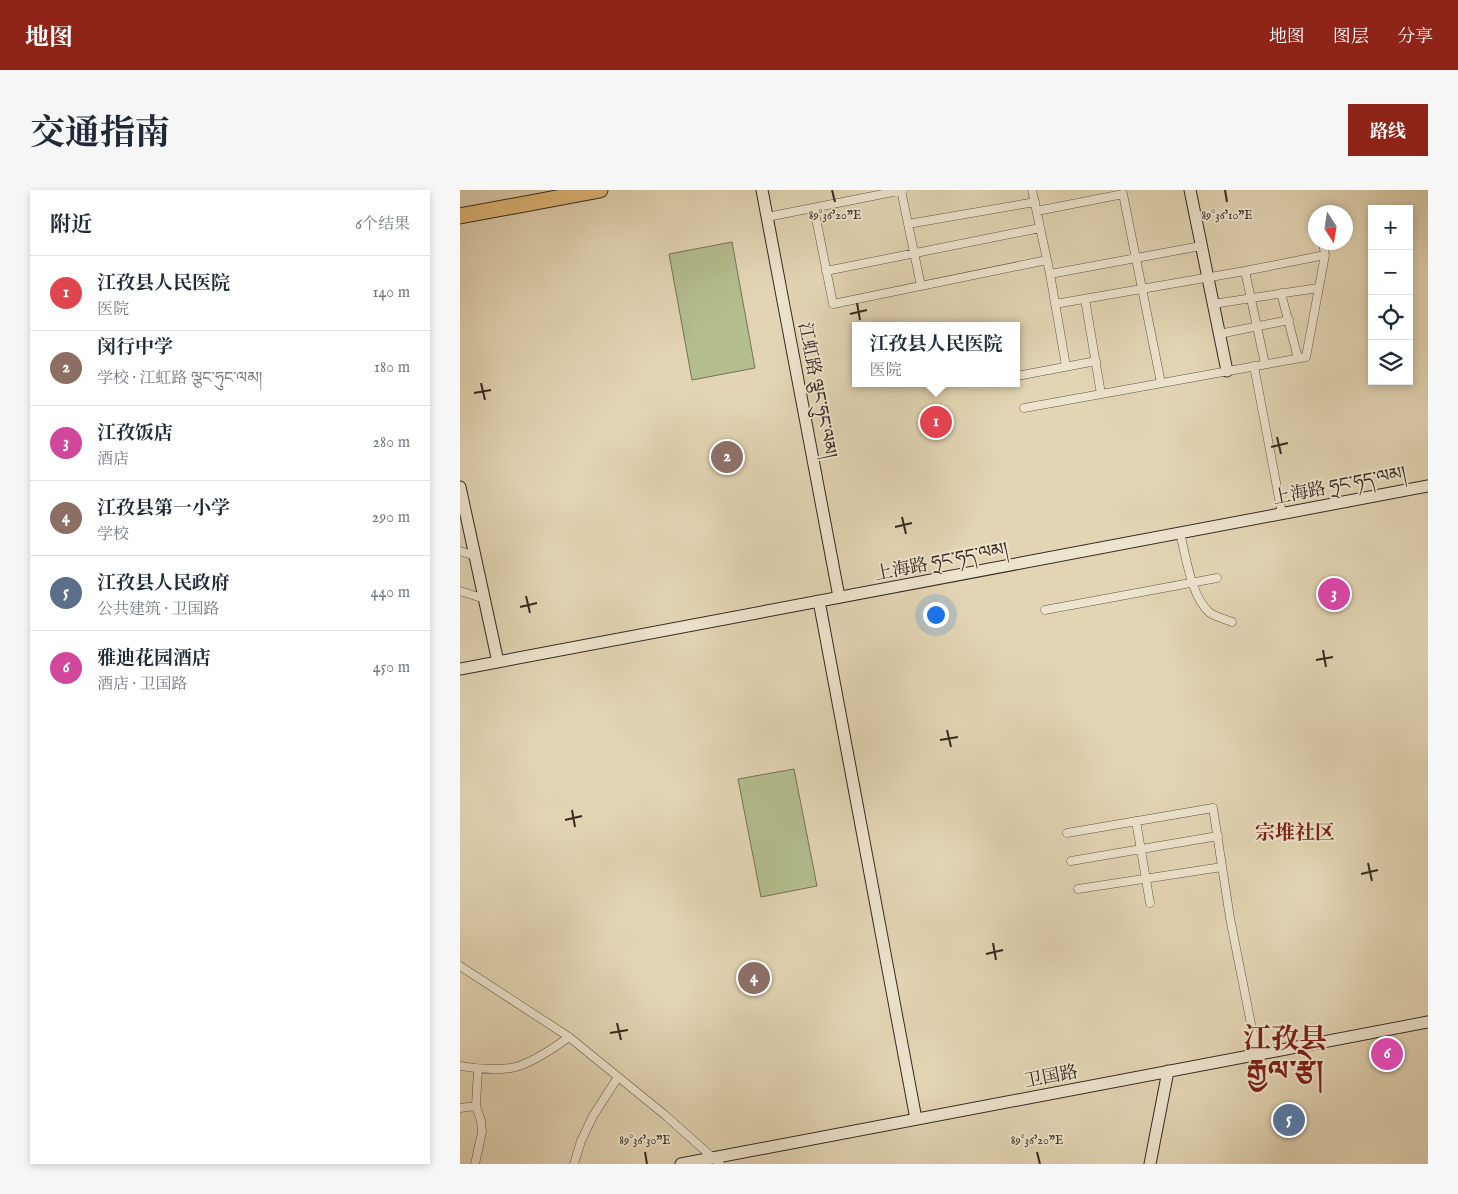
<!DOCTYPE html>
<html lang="zh">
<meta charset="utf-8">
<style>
body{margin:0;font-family:"IM FELL English","Noto Serif SC","Noto Serif Tibetan",serif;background:#f6f6f7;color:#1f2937}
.controls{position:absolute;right:15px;top:15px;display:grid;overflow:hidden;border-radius:0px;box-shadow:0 2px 8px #0003}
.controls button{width:45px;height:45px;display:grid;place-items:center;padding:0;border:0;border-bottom:1px solid #e0e1e3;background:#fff;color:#1f2937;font:25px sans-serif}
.compass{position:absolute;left:848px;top:15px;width:45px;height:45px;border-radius:50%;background:#fff;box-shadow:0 2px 8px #0003;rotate:168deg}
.you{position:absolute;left:475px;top:424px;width:18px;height:18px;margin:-12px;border:4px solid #fff;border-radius:50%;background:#1a73e8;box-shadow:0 0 0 8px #1a73e833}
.badge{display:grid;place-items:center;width:32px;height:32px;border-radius:50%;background:#8f2418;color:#fff;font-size:16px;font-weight:700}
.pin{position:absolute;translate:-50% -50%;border:2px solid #fff;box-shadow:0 1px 5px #0006}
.popup{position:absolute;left:392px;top:132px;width:168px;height:65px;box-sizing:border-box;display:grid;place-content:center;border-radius:0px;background:#fff;filter:drop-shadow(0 1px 4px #0005);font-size:16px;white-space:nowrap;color:#747a83}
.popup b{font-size:19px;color:#1f2937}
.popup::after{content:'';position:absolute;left:50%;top:100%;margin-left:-10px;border:10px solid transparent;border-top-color:#fff}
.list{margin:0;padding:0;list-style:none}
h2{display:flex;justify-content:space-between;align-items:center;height:65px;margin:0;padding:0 20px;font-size:21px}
h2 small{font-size:16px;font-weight:400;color:#747a83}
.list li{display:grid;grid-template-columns:32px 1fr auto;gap:15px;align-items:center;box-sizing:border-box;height:75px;padding:0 20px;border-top:1px solid #e0e1e3}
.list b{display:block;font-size:19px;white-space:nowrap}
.list p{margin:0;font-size:16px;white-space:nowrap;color:#747a83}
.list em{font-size:16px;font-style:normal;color:#747a83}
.icon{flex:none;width:28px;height:28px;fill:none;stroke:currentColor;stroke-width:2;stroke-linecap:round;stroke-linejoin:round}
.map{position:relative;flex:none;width:968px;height:974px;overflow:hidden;border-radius:0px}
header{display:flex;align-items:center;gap:30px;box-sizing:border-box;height:70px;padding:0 25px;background:#8f2418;color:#fff}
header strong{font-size:24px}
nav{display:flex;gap:28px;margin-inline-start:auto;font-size:18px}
.intro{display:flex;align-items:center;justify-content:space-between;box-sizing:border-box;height:120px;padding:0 30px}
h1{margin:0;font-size:35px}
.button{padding:12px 22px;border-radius:0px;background:#8f2418;color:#fff;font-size:18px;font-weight:700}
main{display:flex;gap:30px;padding:0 30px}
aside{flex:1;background:#fff;border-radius:0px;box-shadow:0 2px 8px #0003}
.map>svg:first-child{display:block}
.green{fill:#b3bd8e;stroke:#747358}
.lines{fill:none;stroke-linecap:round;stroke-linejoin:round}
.street-casing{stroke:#605447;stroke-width:9}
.secondary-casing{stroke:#352923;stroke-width:13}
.highway-casing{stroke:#352923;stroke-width:17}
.street{stroke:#ede4ce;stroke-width:8}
.secondary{stroke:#ede4ce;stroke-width:11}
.highway{stroke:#e2ba7a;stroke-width:15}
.ticks{fill:none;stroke:#352923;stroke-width:2}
.labels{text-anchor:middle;stroke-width:4;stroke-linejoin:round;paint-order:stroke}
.street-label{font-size:18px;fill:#352923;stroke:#ede4ce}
.quarter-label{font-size:20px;font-weight:bold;fill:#7a1f14;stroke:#ede4ce}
.town-label{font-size:28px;font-weight:bold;fill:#7a1f14;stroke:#ede4ce}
.ticks-label{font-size:12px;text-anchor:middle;fill:#352923;stroke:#ede4ce;stroke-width:4;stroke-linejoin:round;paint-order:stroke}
</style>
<header>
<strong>地图</strong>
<nav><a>地图</a><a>图层</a><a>分享</a></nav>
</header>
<div class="intro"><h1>交通指南</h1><a class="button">路线</a></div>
<main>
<aside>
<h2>附近<small>6个结果</small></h2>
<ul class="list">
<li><span class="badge" style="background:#e0444e">1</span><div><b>江孜县人民医院</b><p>医院</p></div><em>140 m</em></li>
<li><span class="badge" style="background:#8d6e63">2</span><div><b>闵行中学</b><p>学校 · 江虹路 ལྕང་ཧུང་ལམ།</p></div><em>180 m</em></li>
<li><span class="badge" style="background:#d1479c">3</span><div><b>江孜饭店</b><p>酒店</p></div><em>280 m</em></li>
<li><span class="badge" style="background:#8d6e63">4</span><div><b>江孜县第一小学</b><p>学校</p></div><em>290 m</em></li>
<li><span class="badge" style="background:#5c6f8a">5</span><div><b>江孜县人民政府</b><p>公共建筑 · 卫国路</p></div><em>440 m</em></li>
<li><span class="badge" style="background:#d1479c">6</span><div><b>雅迪花园酒店</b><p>酒店 · 卫国路</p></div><em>450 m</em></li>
</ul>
</aside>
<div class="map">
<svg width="968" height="974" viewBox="0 0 968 974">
<rect width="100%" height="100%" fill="#e3d5b4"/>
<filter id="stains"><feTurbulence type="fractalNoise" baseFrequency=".004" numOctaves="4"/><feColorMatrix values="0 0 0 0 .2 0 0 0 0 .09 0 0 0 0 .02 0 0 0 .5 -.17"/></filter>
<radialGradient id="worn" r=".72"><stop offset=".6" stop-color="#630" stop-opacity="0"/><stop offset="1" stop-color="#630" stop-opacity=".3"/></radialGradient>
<path class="green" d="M272,52L295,178L232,190L209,64Z
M334,579L357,696L301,707L278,589Z"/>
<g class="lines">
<defs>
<path id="street" d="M441,0L461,96
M572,0L590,84L606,176
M354,18L373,114L587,70
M577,21L663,4L701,193
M307,27L443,0
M448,34L575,12
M366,81L580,38
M785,81L805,174
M590,84L741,56
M821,103L838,168
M625,109L641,204
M595,114L785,81L865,65
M753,114L858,98
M759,144L829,130
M794,176L822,324
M557,186L636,171
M564,218L846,167L865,65L863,52
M720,343C726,366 731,407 750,423C756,427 765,429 772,432
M0,361L15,366
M0,401L25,409
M585,420L757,388
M676,631L690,713
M607,643L753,618L770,728L797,864
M611,671L758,646
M618,699L762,677
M0,776L109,847L205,925L260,974
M0,876C16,879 34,880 51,878C68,875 94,858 109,847
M0,918L16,916
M15,974L22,942L21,931L16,916L18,879
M114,974L121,951L133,926L158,887"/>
<path id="secondary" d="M302,0L379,407
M730,0L767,181
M0,297L38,472
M359,411L456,929
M0,479L968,296
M221,974L968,832
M690,974L708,881"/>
<path id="highway" d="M0,26L140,0"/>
</defs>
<use href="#street" class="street-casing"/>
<use href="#secondary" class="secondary-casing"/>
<use href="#highway" class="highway-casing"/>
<use href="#street" class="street"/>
<use href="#secondary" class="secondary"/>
<use href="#highway" class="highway"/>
</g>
<path class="ticks" d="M372,0L375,12M765,0L767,12M397,113L400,130M390,124L407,120M21,193L25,210M14,203L31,200M817,247L821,264M811,257L828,253M442,327L446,344M435,337L452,333M66,406L70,423M60,417L77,413M863,460L866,477M856,470L873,467M487,540L491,557M480,550L498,547M112,620L115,637M105,630L122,626M908,673L912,691M901,684L918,680M533,753L536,770M526,764L543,760M157,833L161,850M150,843L168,840M185,962L187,974M577,962L580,974"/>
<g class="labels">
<g class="street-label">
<text transform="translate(358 200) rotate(79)" y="6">江虹路 ལྕང་ཧུང་ལམ།</text>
<text transform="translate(879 295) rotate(-11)" y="6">上海路 ཧྲང་ཧད་ལམ།</text>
<text transform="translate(481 371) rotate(-11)" y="6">上海路 ཧྲང་ཧད་ལམ།</text>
<text transform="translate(591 886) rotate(-11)" y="6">卫国路</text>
</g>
<g class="quarter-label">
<text x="835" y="649">宗堆社区</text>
</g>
<g class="town-label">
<text x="825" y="858">江孜县<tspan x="825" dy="32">རྒྱལ་རྩེ།</tspan></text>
</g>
</g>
<g class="ticks-label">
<text x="375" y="29">89°36'20"E</text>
<text x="767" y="29">89°36'10"E</text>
<text x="185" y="954">89°36'30"E</text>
<text x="577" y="954">89°36'20"E</text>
</g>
<rect width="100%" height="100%" filter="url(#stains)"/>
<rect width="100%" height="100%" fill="url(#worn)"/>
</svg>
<div class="controls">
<button>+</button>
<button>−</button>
<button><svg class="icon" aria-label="locate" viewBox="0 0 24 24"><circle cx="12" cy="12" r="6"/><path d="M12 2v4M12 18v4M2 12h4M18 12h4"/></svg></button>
<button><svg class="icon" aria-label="layers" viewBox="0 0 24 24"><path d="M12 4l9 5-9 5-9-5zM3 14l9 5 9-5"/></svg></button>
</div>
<svg class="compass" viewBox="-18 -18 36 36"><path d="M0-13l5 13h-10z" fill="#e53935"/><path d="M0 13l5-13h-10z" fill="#747a83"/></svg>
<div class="you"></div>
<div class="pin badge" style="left:476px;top:232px;background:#e0444e">1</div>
<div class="popup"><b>江孜县人民医院</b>医院</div>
<div class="pin badge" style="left:267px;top:267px;background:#8d6e63">2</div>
<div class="pin badge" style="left:874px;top:404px;background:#d1479c">3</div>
<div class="pin badge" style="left:294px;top:788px;background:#8d6e63">4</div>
<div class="pin badge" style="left:829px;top:930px;background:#5c6f8a">5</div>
<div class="pin badge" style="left:927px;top:864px;background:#d1479c">6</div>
</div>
</main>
